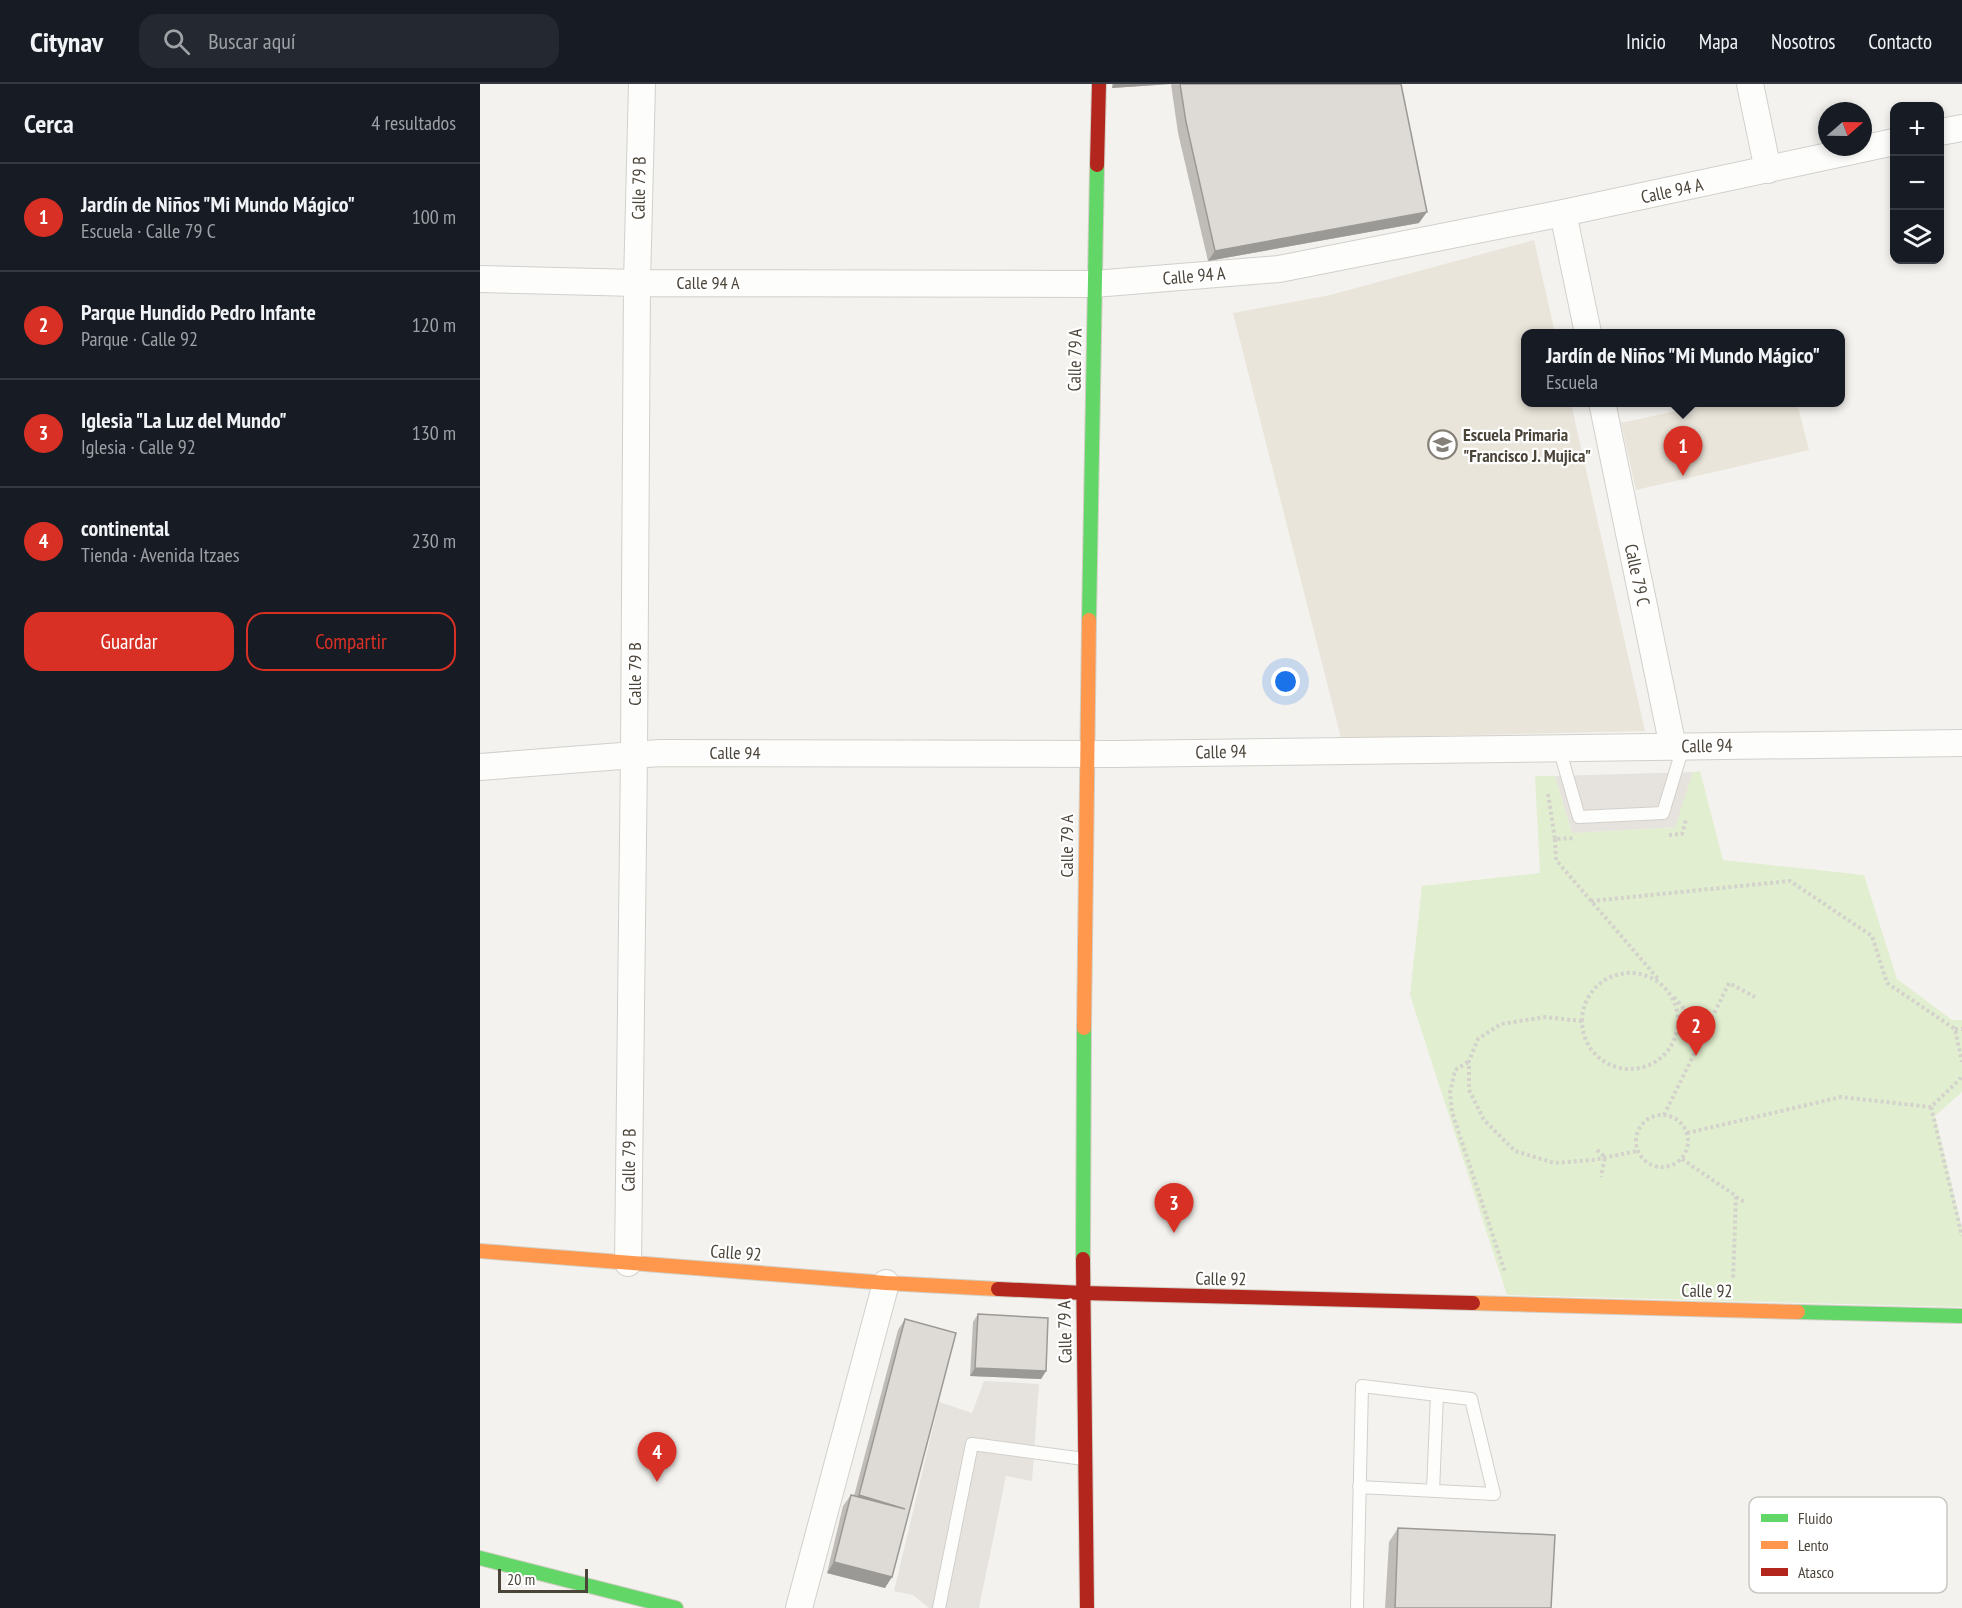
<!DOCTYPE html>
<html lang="es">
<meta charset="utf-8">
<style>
body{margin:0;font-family:"PT Sans Narrow",sans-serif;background:#242831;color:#f1f3f6}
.controls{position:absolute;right:18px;top:18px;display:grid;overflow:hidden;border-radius:12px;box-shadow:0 3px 9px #0003}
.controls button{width:54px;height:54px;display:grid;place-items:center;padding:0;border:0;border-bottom:2px solid #363941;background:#171b24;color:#f1f3f6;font:30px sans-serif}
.compass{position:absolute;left:1338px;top:18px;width:54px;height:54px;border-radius:50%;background:#171b24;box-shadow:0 3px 9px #0003;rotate:70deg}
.scale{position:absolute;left:18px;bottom:15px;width:90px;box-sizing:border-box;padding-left:6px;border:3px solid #4b4439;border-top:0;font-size:16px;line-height:21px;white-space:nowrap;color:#4b4439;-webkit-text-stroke:4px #fff;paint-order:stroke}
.you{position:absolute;left:806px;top:598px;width:21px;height:21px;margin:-15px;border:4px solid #fff;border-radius:50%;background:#1a73e8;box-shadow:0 0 0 9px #1a73e833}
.badge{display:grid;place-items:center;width:39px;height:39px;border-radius:50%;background:#d93025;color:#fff;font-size:20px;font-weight:700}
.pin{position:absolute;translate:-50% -50px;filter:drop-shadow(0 2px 3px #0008)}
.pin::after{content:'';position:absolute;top:32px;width:21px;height:18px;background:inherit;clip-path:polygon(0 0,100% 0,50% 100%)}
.popup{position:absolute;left:1041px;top:245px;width:324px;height:78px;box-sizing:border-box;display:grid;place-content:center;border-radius:12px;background:#171b24;filter:drop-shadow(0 2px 4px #0005);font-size:20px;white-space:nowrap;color:#9ea1a6}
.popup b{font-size:22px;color:#f1f3f6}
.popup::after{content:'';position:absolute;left:50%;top:100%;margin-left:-12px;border:12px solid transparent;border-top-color:#171b24}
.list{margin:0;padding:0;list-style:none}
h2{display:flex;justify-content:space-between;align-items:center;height:78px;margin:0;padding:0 24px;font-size:26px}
h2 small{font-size:20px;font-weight:400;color:#9ea1a6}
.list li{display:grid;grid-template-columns:39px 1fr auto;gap:18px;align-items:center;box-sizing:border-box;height:108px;padding:0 24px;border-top:2px solid #363941}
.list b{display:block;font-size:22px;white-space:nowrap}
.list p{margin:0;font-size:20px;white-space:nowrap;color:#9ea1a6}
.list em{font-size:20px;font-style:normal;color:#9ea1a6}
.actions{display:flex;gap:12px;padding:18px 24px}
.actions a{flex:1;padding:14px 0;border:2px solid #d93025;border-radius:18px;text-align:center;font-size:21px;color:#d93025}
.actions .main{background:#d93025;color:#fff}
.icon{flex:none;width:33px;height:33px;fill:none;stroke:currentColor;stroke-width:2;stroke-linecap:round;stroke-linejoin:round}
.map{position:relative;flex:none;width:1482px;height:1524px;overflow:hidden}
header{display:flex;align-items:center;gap:36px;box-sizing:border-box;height:84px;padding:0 30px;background:#171b24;border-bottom:2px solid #363941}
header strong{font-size:28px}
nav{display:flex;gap:33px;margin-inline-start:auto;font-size:21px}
.search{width:420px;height:54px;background:#242831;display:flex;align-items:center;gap:15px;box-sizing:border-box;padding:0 21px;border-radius:18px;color:#9ea1a6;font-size:22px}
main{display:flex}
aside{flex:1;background:#171b24}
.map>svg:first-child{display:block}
.education{fill:#eae5da}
.green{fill:#e1eecf}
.parking{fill:#e6e3df}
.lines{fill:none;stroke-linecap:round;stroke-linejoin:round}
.lane-casing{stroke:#d2d0cb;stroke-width:14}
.street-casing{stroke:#d2d0cb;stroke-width:28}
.fast-casing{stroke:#d3cfc5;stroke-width:16}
.slow-casing{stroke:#d3cfc5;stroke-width:16}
.jam-casing{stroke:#d3cfc5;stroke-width:16}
.path{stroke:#d3d2cc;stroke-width:4;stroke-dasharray:3 3;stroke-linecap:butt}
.lane{stroke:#fdfdfc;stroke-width:12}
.street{stroke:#fdfdfc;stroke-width:26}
.fast{stroke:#63d668;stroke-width:14}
.slow{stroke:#ff974d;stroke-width:14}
.jam{stroke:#b3261e;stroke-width:14}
.wall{fill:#bfbcb8}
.shaded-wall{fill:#9b9996}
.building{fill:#dedbd6;stroke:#9b9996;stroke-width:1.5}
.labels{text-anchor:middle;stroke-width:4.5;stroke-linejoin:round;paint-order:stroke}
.street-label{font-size:18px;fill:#4b4439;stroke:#fff}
.poi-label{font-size:18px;font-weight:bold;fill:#4b4439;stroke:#fff;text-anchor:start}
.key{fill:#fff;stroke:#c9c7c4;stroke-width:1.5}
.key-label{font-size:16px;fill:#4b4439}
</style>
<header>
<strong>Citynav</strong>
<div class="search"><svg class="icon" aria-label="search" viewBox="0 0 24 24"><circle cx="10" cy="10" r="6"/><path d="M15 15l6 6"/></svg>Buscar aquí</div>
<nav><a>Inicio</a><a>Mapa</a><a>Nosotros</a><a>Contacto</a></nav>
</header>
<main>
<aside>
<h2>Cerca<small>4 resultados</small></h2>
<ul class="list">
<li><span class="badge">1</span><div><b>Jardín de Niños &quot;Mi Mundo Mágico&quot;</b><p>Escuela · Calle 79 C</p></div><em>100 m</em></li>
<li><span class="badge">2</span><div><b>Parque Hundido Pedro Infante</b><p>Parque · Calle 92</p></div><em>120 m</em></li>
<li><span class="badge">3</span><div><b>Iglesia &quot;La Luz del Mundo&quot;</b><p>Iglesia · Calle 92</p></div><em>130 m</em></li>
<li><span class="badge">4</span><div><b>continental</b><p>Tienda · Avenida Itzaes</p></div><em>230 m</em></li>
</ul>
<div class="actions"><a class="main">Guardar</a><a>Compartir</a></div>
</aside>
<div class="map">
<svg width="1482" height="1524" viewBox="0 0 1482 1524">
<rect width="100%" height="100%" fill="#f4f2ee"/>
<path class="education" d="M1054,156L1075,249H1046V318L1091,319L1165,647L861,654L753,229L850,211Z
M1232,319H1317L1329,366L1156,406L1141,339Z"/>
<path class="green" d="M1220,687L1243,776L1384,791L1417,895L1472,936H1482V1008L1455,1032L1482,1144V1223L1027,1211L930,911L942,802L1060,789L1055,692H1075L1092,749L1194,743L1213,688Z"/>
<path class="parking" d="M1213,688L1195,743L1092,749L1075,692Z
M504,1297L559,1300L552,1397L526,1392L499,1524H449L433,1511L414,1507L459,1318L492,1329Z"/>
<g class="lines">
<defs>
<path id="lane" d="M1079,664L1099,733L1183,729L1203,663
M953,1407L957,1311
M459,1524L492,1360L604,1375
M877,1524L882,1302L991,1315L1014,1410L879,1403"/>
<path id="street" d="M1270,0L1288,86
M1460,48L1482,44
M1083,129L1108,249
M0,195L157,199L614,200L799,185L1083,129L1414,58
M1122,318L1193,663
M0,683L180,669L636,670L1482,659
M148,1179L154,671L157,199L162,0
M319,1524L406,1199"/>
<path id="fast" d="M609,536L617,81
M603,1175L604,944
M1318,1228L1482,1232
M0,1474L196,1524"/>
<path id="slow" d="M604,944L609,536
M0,1167L406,1199L518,1205
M993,1219L1318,1228"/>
<path id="jam" d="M617,81L619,0
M603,1175L607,1524
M518,1205L603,1209L993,1219"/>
</defs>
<use href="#lane" class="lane-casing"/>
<use href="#street" class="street-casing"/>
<use href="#fast" class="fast-casing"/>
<use href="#slow" class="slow-casing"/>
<use href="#jam" class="jam-casing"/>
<path class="path" d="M1068,710L1075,755L1095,754
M1189,751L1202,750L1206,735
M1075,755L1076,776L1179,896
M1111,817L1310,797L1392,852L1407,899L1475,945L1482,978
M1102 937a48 48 0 1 1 96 0a48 48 0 1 1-96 0Z
M1194,913L1224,949
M1102,937L1065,933L1021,940L998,955L989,977V1006L1004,1036L1035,1067L1074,1079L1113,1076L1157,1067
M1475,945H1482
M988,978L975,986L970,1009L972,1028L1025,1188
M1451,1023L1482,1152
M1156 1057a26 26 0 1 1 52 0a26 26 0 1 1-52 0Z
M1184,1031L1249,899L1275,913
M1207,1049L1361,1013L1451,1023L1482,993
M1117,1066L1125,1073L1121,1093
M1202,1075L1256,1112L1253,1196
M1256,1113L1266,1119"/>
<use href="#lane" class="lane"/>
<use href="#street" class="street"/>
<use href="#fast" class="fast"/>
<use href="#slow" class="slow"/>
<use href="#jam" class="jam"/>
</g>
<path class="wall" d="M632,0H921L939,139L728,177L698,49L691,0L632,4Z
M498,1230L566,1287L561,1295L490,1292L493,1238Z
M425,1235L405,1504L347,1489L363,1422L371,1411L374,1412L418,1246Z
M918,1444L1071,1524H905L909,1458Z"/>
<path class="shaded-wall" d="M634,0H691L632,4Z
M947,128L939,139L728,177L735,167Z
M495,1284L566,1287L561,1295L490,1292Z
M379,1411L425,1425L371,1422Z
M354,1478L412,1493L405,1504L347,1489Z"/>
<path class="building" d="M700,0H921L947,128L735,167L706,38Z
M498,1230L568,1234L566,1287L495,1284Z
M425,1235L476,1249L412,1493L354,1478L371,1411L425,1425L379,1411Z
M918,1444L1075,1451L1071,1524H915Z"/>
<defs>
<symbol id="school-ring" viewBox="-11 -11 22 22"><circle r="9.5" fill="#fff" stroke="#868178" stroke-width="1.5"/><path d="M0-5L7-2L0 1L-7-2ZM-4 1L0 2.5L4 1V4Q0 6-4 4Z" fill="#868178"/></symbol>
</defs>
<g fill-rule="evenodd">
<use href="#school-ring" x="946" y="344" width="33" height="33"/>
</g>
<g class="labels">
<g class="street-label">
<text transform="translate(159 104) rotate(-89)" y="6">Calle 79 B</text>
<text transform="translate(1192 107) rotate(-12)" y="6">Calle 94 A</text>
<text transform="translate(714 192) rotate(-5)" y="6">Calle 94 A</text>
<text x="228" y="205">Calle 94 A</text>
<text transform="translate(595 276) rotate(-89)" y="6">Calle 79 A</text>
<text transform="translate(1157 491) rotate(78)" y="6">Calle 79 C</text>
<text transform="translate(155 590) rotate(-90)" y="6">Calle 79 B</text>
<text transform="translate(1227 662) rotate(-1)" y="6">Calle 94</text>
<text transform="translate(741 668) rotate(-1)" y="6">Calle 94</text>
<text x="255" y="675">Calle 94</text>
<text transform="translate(587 762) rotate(-90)" y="6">Calle 79 A</text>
<text transform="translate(149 1076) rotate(-89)" y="6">Calle 79 B</text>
<text transform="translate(256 1169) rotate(4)" y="6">Calle 92</text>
<text transform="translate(741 1195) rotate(1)" y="6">Calle 92</text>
<text transform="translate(1227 1207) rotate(1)" y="6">Calle 92</text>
<text transform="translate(585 1248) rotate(-91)" y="6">Calle 79 A</text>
</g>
<g class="poi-label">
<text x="983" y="357">Escuela Primaria<tspan x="983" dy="21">"Francisco J. Mujica"</tspan></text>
</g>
</g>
<rect x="1269" y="1413" width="198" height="96" rx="9" class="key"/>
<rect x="1281" y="1430" width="27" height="8" fill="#63d668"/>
<rect x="1281" y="1457" width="27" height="8" fill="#ff974d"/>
<rect x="1281" y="1484" width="27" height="8" fill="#b3261e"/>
<g class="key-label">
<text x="1318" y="1440">Fluido</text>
<text x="1318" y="1467">Lento</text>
<text x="1318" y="1494">Atasco</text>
</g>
</svg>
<div class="controls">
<button>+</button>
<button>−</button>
<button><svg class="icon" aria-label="layers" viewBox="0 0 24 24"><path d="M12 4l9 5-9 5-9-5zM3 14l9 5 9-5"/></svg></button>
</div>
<svg class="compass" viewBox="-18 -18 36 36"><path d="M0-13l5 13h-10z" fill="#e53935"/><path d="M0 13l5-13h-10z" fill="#9ea1a6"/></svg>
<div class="scale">20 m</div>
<div class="you"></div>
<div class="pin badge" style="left:1203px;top:392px">1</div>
<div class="popup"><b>Jardín de Niños &quot;Mi Mundo Mágico&quot;</b>Escuela</div>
<div class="pin badge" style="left:1216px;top:972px">2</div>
<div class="pin badge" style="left:694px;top:1149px">3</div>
<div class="pin badge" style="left:177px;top:1398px">4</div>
</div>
</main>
